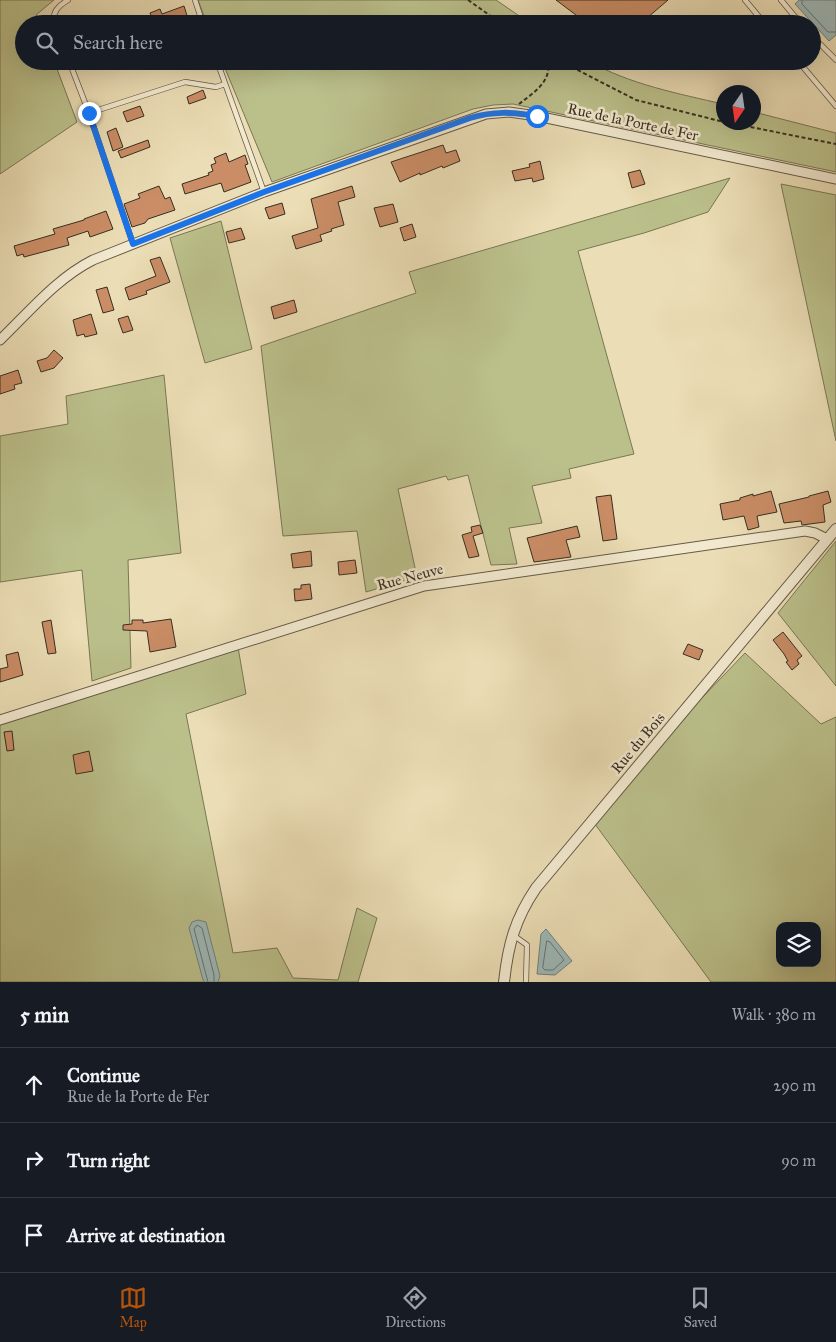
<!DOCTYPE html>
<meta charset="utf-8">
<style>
body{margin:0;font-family:"IM FELL Great Primer",serif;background:#20242c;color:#f1f3f6}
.controls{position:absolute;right:15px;bottom:15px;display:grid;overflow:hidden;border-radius:10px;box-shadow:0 5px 20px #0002}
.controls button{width:45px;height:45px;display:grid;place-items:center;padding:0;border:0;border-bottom:1px solid #363941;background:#171b24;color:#f1f3f6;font:25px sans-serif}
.compass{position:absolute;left:716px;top:85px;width:45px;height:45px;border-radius:50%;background:#171b24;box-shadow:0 5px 20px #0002;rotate:193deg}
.stop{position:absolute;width:15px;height:15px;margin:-11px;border:4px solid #1a73e8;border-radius:50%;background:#fff}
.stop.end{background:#1a73e8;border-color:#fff;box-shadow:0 1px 5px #0008}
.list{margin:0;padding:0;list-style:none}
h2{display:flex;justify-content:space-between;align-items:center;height:65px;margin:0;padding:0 20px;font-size:21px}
h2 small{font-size:16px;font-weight:400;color:#9ea1a6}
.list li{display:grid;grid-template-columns:32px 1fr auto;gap:15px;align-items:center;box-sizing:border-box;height:75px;padding:0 20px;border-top:1px solid #363941}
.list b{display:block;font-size:19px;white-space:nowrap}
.list p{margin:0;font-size:16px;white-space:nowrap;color:#9ea1a6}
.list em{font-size:16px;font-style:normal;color:#9ea1a6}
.icon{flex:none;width:28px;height:28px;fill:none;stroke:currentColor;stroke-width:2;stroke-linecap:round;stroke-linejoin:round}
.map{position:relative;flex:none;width:836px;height:982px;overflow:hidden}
.search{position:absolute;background:#171b24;box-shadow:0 5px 20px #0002;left:15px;right:15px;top:15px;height:55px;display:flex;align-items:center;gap:12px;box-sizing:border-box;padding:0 18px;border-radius:28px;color:#9ea1a6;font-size:19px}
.sheet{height:290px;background:#171b24}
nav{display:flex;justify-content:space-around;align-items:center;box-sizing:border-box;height:70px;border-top:1px solid #363941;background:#171b24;font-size:14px;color:#9ea1a6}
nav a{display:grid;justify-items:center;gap:2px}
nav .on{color:#b45309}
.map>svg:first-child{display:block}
.green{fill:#bbc08b;stroke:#797756;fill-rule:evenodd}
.water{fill:#9db9b9;stroke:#74817d}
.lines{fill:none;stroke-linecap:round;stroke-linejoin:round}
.shore{stroke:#6a746e;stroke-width:1}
.building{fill:#ca8d66;stroke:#372e22}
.service-casing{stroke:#645a47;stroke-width:6}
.minor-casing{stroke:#645a47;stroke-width:11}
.tertiary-casing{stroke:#645a47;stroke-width:12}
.path{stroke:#372e22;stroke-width:2;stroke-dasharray:4 2.5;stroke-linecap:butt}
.service{stroke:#f2e9cf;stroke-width:4.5}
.minor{stroke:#f2e9cf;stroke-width:9}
.tertiary{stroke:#f2e9cf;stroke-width:10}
.route{stroke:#1a73e8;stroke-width:6}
.labels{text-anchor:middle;stroke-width:5;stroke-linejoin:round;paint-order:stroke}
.street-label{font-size:15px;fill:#372e22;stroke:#f2e9cf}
</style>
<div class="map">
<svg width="836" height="982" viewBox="0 0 836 982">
<rect width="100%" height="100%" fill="#ebddb5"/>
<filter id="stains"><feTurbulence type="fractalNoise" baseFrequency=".004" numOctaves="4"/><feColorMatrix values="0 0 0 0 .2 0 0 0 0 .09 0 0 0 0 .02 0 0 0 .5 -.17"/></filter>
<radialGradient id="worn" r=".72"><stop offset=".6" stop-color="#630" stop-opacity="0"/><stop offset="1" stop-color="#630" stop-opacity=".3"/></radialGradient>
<path class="green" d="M0,0H54L36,15L40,24H24V61H54L77,122L0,174Z
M198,0H496L531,24H207Z
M222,61H589C628,84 680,94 723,104L724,122H754V112L836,133V172L513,104L493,105L473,109L272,182Z
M730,178L708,212L644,233L578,251L634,454L569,469L571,478L532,486L542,523L509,528L517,564L491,565L468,475L448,480L446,476L398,489L417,577L366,592L357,531L283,536L261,346L416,293L409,272Z
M781,184L836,195V441Z
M221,221L252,349L205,363L170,238Z
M164,375L181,553L128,560L131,668L92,681L82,570L0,582V436L68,424L66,396Z
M836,541V686L778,613Z
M238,647L246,694L186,714L233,953L277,948L293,978L338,980L357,908L377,918L358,982H0V720Z
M745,653L821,724L836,717V982H711L589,816ZM780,926H817V963H780Z"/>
<path class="water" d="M799,0H836V35L829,41L795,4Z
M198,920L206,922L220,976L218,982H205L203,980L189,928L192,922Z
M546,929L572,961L555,975L537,974L541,934Z"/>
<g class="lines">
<path class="shore" d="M802,0V4L828,32H836
M547,941L550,942L564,960L553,970H545L543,968Z
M208,982L194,929L197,925L202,928L214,975V982"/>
</g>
<path class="building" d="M556,0H668L640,24H588Z
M184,6L189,22L184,24H154L150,13L160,9L162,14Z
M203,90L206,98L189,104L187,97Z
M140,106L144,116L127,122L123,112Z
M116,128L123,147L113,151L107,132Z
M148,140L150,147L121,158L118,151Z
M443,145L446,153L456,150L460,161L443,168L442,166L420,175V173L400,182L391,162Z
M226,153L229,162L245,155L248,164L245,165L251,182L224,192L221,183L185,194L182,184L209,175L208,173L213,171L211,165L216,163L214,158Z
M540,161L544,179L533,182L532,178L515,181L512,171L530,167L529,164Z
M640,170L645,184L632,188L628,173Z
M159,186L165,199L170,197L175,210L148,219L145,223L132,227L124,204L140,198L138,194Z
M352,186L355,197L338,202L344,225L331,229L332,231L320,235L322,241L296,249L292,236L318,228L311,199Z
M282,203L285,214L269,219L265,208Z
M393,204L398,222L380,227L374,208Z
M106,211L113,229L90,237L88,231L67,238L69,245L24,257L23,254L17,256L14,246L55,234L53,229L84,220V219Z
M412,224L416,237L404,241L400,228Z
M241,228L245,239L229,243L226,232Z
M160,257L170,282L146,291L147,294L129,300L125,288L156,276L150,260Z
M107,287L114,310L103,313L96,290Z
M294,300L297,312L274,319L271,307Z
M91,314L97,334L85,337L84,334L77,336L73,320Z
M128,316L133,330L123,333L118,319Z
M54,350L63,358L54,368L41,372L37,361L47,358Z
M18,370L22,383L14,385L15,389L0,394V376Z
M771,491L777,512L757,516L759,527L748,530L744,516L723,520L720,504L740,500V498L753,494V496Z
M828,491L831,502L823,505L825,522L802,525L801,521L784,523L779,504L809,497V496Z
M611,495L617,539L603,541L596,497Z
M480,525L483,533L473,536L479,556L469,558L462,535L472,532L471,527Z
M577,526L580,537L566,540L571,557L534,562L527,538Z
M311,551L312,566L293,568L291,554Z
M355,560L357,573L339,575L338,562Z
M310,584L312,599L295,601L294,589H301V585Z
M171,619L176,647L150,652L147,631L123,630V625L132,624V620H143V623Z
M51,620L56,653L48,654L42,622Z
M783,632L802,656L797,660L799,664L792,670L786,662L788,661L784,654L773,640Z
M688,644L703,650L699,660L683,654Z
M18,652L23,675L0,682V669L8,667L6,655Z
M12,731L14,750L7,751L4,732Z
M89,751L93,771L76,774L73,755Z"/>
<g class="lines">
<defs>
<path id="service" d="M195,0L203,24
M745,0L765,24
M781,0L801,24
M54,24C52,12 58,6 68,0
M812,36L836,60
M69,61L89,113
M217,61L264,192
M798,61L836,106
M133,244L89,113L185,82L216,87L225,84
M513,935L527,945L526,982"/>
<path id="minor" d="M0,340C29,312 57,278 93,260L264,192L486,114L509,112L537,116L836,179
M0,720L424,586L805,531L815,533L827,539"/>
<path id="tertiary" d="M504,982C508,945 515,919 536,888L836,529"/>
</defs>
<use href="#service" class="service-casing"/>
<use href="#minor" class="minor-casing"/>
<use href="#tertiary" class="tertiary-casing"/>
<path class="path" d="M468,0L502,24
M560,61L636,100L724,122
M519,104C533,93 552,82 548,61
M725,122L836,144"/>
<use href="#service" class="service"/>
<use href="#minor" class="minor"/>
<use href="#tertiary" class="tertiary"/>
</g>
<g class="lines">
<path class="route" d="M89,113L133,244L264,192L470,118C493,111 513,112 537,116"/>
</g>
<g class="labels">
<g class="street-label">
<text transform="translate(633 122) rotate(12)" y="5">Rue de la Porte de Fer</text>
<text transform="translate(410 577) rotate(-15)" y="5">Rue Neuve</text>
<text transform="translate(638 743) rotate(-50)" y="5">Rue du Bois</text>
</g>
</g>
<rect width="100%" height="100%" filter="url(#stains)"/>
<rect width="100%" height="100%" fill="url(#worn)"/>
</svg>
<div class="controls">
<button><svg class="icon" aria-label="layers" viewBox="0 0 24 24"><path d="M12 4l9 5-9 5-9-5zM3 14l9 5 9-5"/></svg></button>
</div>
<svg class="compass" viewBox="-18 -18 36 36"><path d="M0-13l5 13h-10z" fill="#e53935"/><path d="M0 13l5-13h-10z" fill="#9ea1a6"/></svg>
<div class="stop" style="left:537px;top:116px"></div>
<div class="stop end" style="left:89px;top:113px"></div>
<div class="search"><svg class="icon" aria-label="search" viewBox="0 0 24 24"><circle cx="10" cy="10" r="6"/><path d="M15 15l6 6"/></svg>Search here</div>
</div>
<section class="sheet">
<h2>5 min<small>Walk · 380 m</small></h2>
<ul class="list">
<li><svg class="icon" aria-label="ahead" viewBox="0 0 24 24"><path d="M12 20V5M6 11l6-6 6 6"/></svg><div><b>Continue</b><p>Rue de la Porte de Fer</p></div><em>290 m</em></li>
<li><svg class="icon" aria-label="right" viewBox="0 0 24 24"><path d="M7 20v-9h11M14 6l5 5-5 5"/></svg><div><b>Turn right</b></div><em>90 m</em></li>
<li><svg class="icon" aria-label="arrive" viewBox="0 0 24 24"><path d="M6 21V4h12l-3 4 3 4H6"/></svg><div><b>Arrive at destination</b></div></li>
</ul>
</section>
<nav>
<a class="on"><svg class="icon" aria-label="map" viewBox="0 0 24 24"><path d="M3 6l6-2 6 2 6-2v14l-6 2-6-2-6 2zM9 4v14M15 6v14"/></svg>Map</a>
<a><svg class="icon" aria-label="directions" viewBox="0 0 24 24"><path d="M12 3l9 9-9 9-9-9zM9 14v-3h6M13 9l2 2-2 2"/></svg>Directions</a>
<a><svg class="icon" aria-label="saved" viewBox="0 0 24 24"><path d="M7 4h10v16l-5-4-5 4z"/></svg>Saved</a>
</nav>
